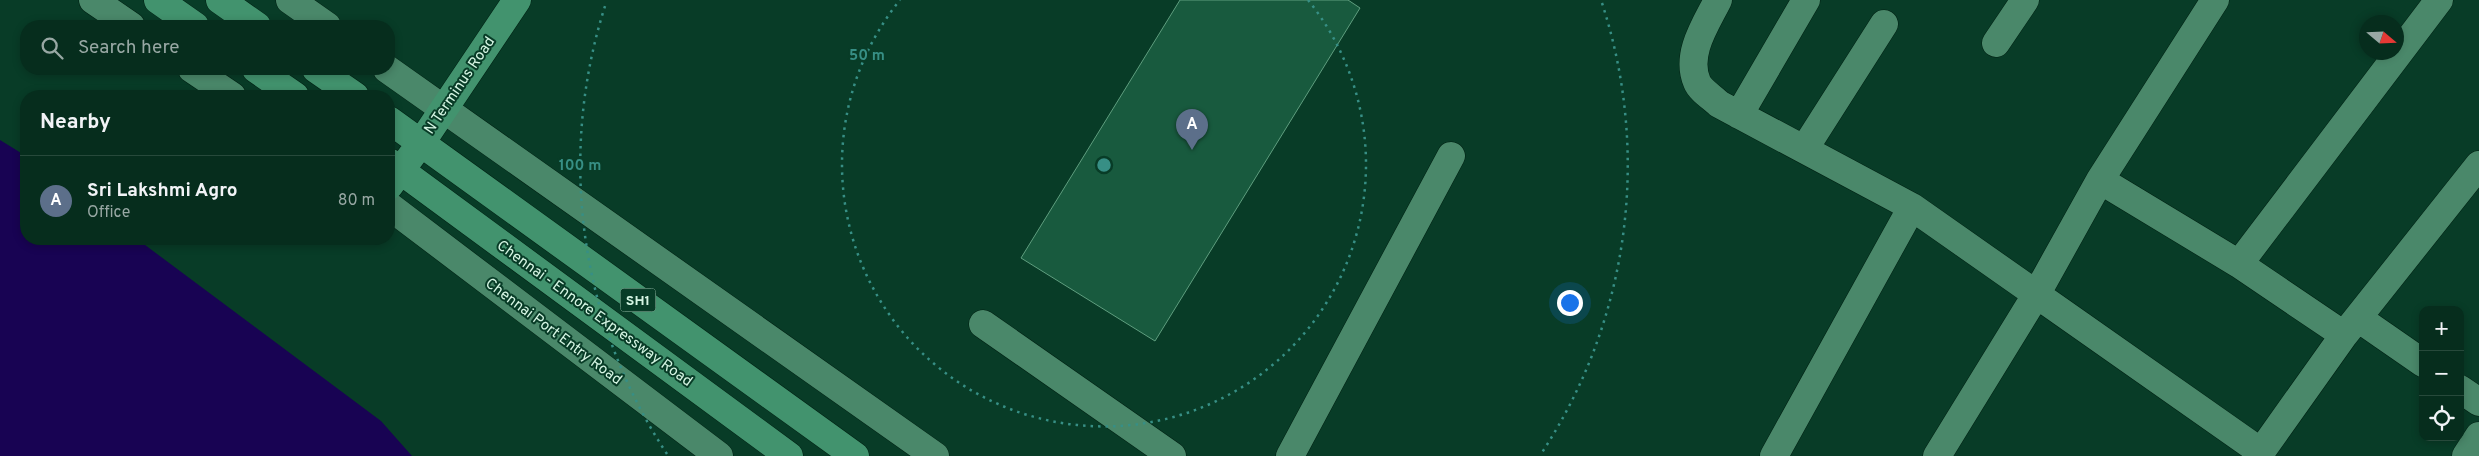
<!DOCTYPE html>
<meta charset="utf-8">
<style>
body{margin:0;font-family:Overpass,sans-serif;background:#14392a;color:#f1f3f6}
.controls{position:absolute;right:15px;bottom:15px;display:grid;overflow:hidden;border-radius:10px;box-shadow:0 2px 8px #0003}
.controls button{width:45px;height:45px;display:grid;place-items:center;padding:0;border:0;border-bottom:1px solid #27493b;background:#062d1d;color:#f1f3f6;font:25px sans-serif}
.compass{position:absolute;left:2359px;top:15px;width:45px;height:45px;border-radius:50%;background:#062d1d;box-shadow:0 2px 8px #0003;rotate:109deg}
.you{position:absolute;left:1569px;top:302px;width:18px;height:18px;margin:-12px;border:4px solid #fff;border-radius:50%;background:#1a73e8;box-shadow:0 0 0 8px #1a73e833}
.badge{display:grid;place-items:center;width:32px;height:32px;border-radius:50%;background:#8c9099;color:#fff;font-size:16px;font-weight:700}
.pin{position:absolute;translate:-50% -41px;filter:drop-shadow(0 1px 2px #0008)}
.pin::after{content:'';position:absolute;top:26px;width:18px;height:15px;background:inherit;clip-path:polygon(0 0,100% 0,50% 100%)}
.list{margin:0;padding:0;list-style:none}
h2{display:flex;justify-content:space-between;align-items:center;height:65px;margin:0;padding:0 20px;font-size:21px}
h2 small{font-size:16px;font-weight:400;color:#98a8a4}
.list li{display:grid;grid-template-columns:32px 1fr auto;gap:15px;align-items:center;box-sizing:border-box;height:90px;padding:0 20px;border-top:1px solid #27493b}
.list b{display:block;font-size:19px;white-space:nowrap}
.list p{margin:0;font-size:16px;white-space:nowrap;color:#98a8a4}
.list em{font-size:16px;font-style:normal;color:#98a8a4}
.icon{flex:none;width:28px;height:28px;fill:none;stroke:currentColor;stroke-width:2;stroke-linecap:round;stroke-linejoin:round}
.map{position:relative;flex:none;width:2479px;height:456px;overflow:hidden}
.search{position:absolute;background:#062d1d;box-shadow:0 2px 8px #0003;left:20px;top:20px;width:375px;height:55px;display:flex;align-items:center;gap:12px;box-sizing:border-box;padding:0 18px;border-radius:20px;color:#98a8a4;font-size:19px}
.panel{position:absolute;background:#062d1d;box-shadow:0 2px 8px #0003;left:20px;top:90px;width:375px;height:155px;border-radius:20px}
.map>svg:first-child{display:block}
.water{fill:#180353}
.building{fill:#185a3e;stroke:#5f9e7f}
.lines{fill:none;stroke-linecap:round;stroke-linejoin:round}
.minor-casing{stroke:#002113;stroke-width:29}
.major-casing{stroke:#002113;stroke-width:29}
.minor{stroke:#4a886a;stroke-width:28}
.major{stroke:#42936e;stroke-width:28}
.ring{fill:none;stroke:#378f85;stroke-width:2.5;stroke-dasharray:2.5 5}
.labels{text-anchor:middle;stroke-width:4;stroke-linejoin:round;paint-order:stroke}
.shield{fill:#083c27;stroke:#98beab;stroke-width:1}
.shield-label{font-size:14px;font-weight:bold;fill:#d5f5e3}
.street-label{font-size:15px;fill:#d5f5e3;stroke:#083c27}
.centre{fill:#378f85;stroke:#083c27;stroke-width:2.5}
.ring-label{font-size:15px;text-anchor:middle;font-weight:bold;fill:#378f85;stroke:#083c27;stroke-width:4;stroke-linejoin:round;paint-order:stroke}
</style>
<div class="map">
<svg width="2479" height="456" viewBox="0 0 2479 456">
<rect width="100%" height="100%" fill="#083c27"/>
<path class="water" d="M0,140L26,156V239H137L381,421L412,456H0Z"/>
<path class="building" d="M1180,0H1348L1360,8L1155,341L1021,258Z"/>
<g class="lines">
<defs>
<path id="minor" d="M93,0L131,26
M290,0L327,26
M1718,0C1706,24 1685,54 1697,82C1700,90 1713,98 1719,104L1912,207L2261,452
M1996,43L2025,0
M192,69L232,96
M387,69L935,456
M1739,115L1806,0
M1805,148L1884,24
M2100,180L2239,264L2344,335
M389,206L719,456
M2239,264L2439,0
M2358,318L2423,363
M983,324L1172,456
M2460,389L2479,402
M1290,456L1451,156
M1774,456L1912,207
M1937,456L2036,295L2100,180L2215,0
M2258,456L2344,335L2479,165
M2466,456L2479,436"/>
<path id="major" d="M158,0L195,26
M220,0L257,26
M256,69L295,96
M316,69L355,96
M389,120L855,456
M389,162L789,456
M389,186L421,143L517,0"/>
</defs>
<use href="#minor" class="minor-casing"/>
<use href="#major" class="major-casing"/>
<use href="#minor" class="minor"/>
<use href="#major" class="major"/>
</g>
<g class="ring">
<path d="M1308 0A262 262 0 1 1 900 0"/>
<path d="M667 454A524 524 0 0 1 606 3M1602 3A524 524 0 0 1 1541 454"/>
</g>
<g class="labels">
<rect class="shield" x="620.5" y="288.5" width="35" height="23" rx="4"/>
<g class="shield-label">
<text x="638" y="305">SH1</text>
</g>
<g class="street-label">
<text transform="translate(459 85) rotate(-56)" y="5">N Terminus Road</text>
<text transform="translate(595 313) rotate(36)" y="5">Chennai - Ennore Expressway Road</text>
<text transform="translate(554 331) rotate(37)" y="5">Chennai Port Entry Road</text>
</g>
</g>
<circle cx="1104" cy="165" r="8" class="centre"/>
<g class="ring-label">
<text x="867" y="60">50 m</text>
<text x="580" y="170">100 m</text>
</g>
</svg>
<div class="controls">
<button>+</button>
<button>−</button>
<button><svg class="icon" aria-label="locate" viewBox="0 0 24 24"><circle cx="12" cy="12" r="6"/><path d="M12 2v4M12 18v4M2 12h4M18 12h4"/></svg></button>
</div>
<svg class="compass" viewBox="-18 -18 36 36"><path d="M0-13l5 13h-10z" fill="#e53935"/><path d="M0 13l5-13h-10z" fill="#98a8a4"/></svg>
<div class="you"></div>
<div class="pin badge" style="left:1192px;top:150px;background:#5c6f8a">A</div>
<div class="search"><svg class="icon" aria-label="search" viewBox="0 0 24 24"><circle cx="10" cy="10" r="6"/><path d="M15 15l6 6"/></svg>Search here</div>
<section class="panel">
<h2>Nearby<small></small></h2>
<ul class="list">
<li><span class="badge" style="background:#5c6f8a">A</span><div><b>Sri Lakshmi Agro</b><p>Office</p></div><em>80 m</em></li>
</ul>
</section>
</div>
